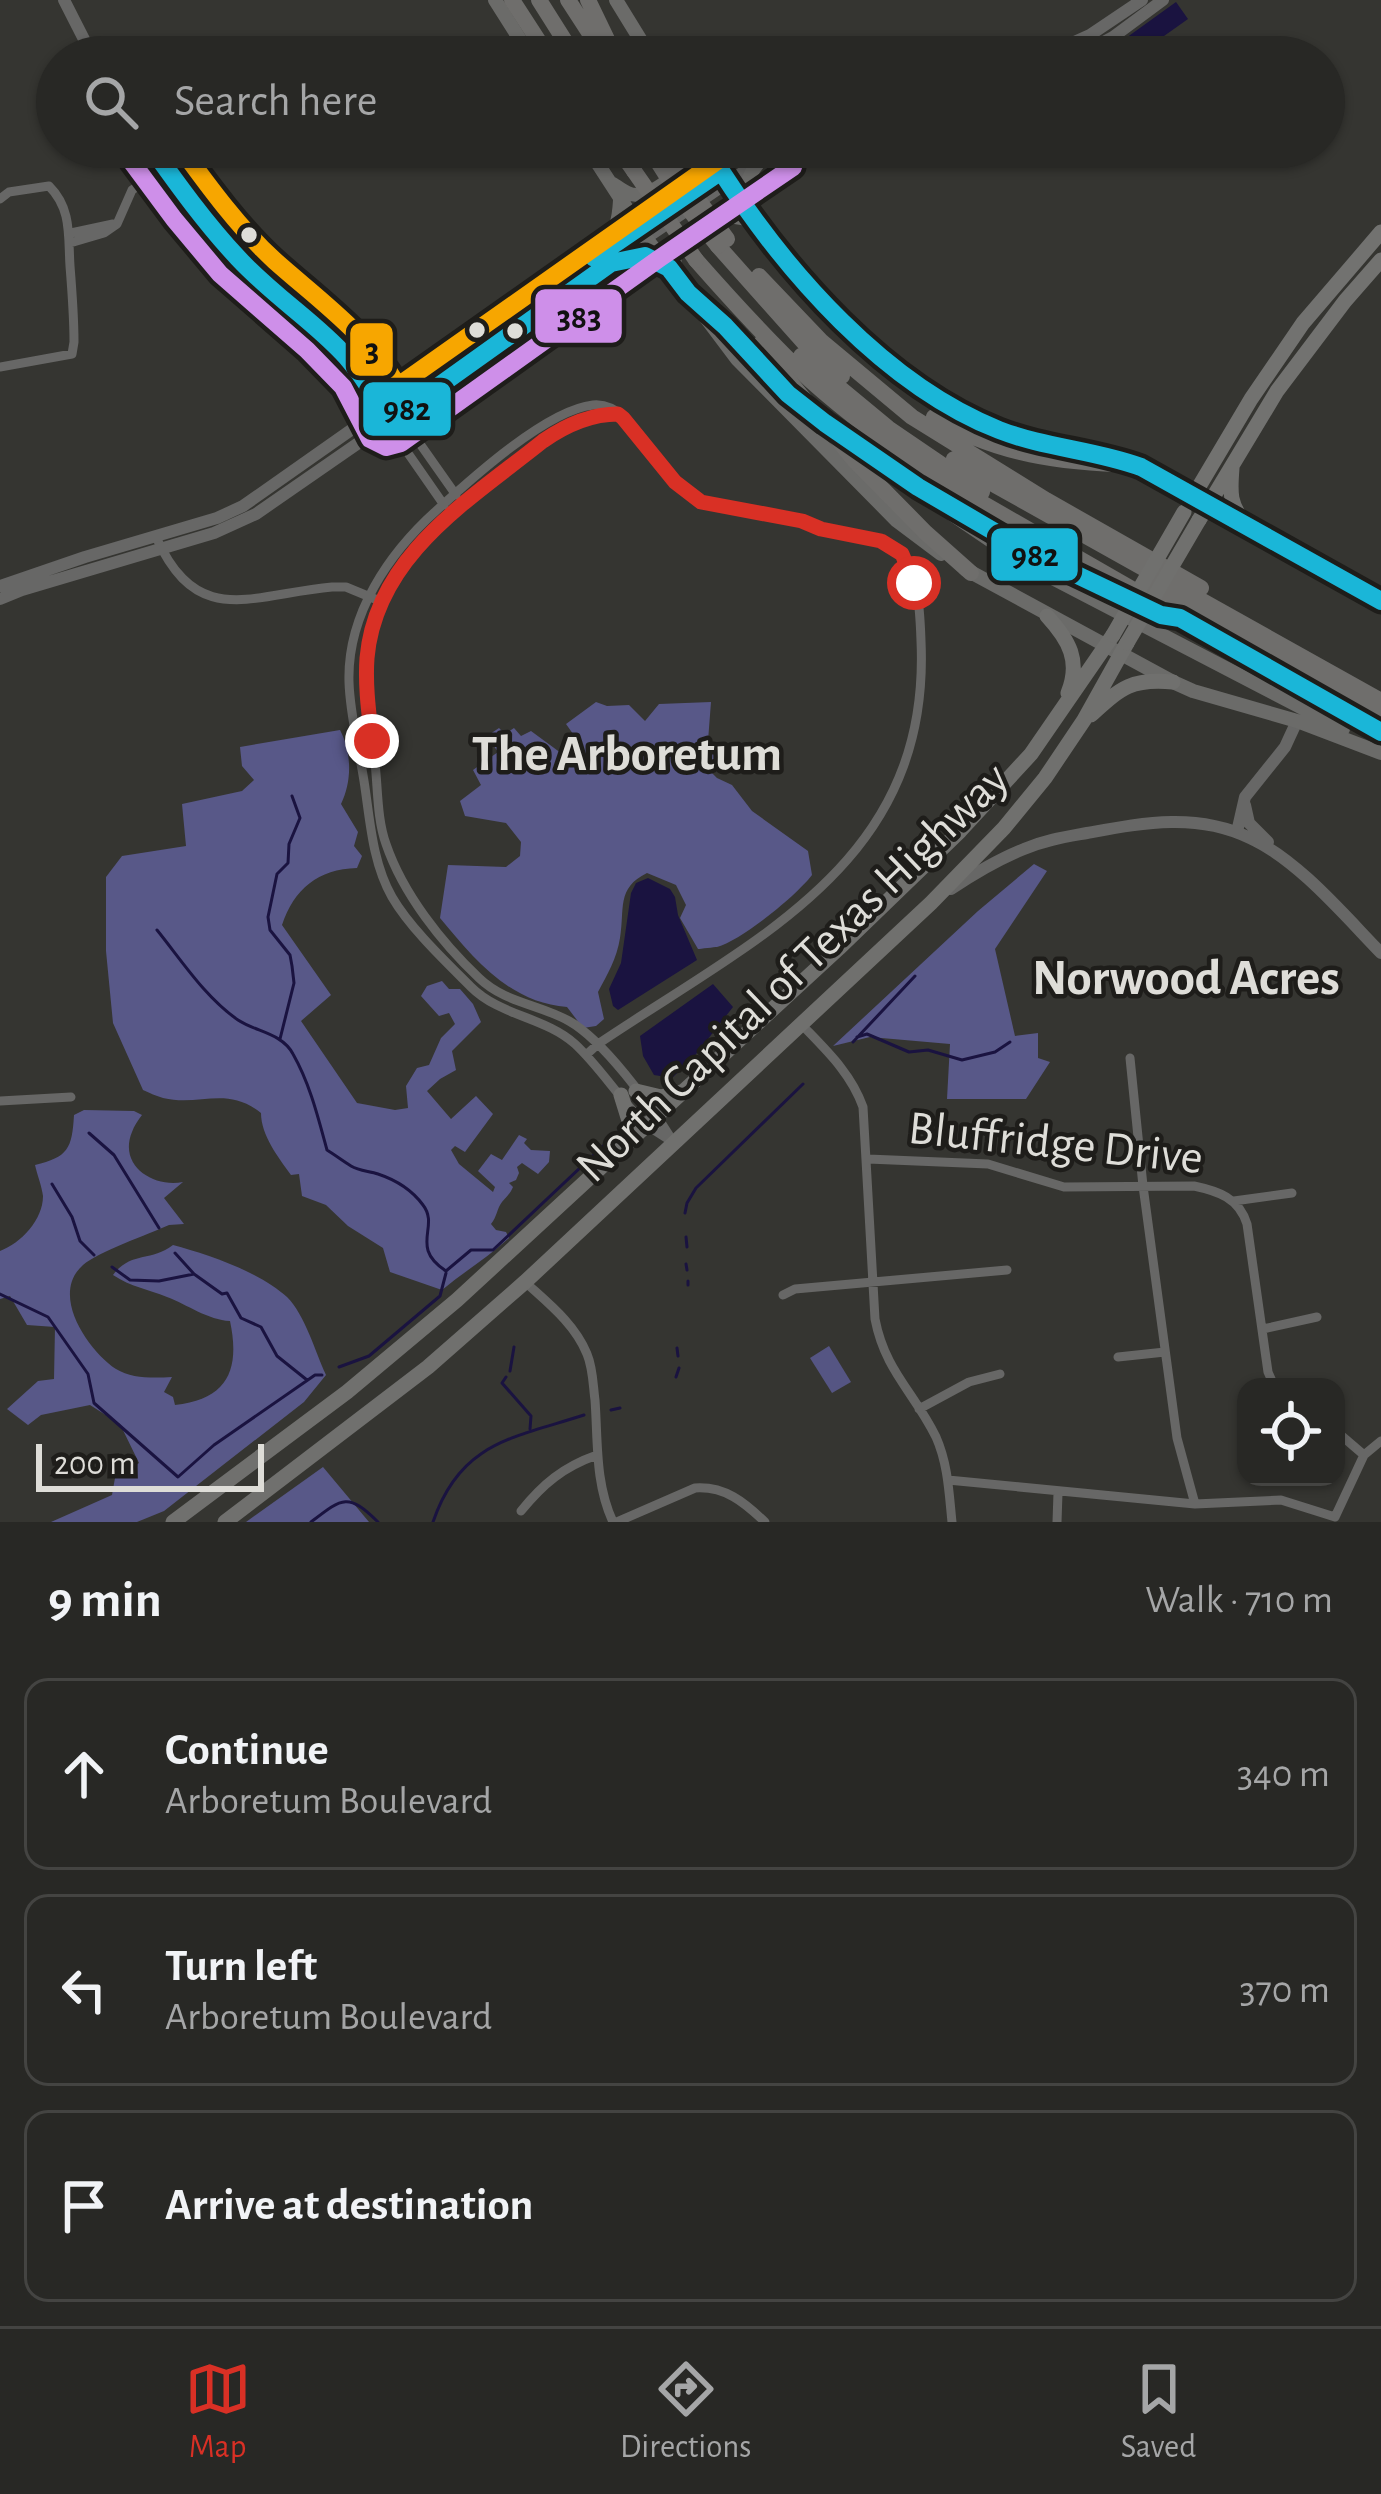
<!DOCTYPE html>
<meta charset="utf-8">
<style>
body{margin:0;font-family:"Alegreya Sans",sans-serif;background:#30302d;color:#f1f3f6}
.controls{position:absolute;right:36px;bottom:36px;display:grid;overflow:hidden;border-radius:24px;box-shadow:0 3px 9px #0004}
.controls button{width:108px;height:108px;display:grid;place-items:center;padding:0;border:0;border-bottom:3px solid #444442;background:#282825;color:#f1f3f6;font:60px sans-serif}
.scale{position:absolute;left:36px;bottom:30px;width:228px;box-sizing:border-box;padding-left:12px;border:6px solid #deddd8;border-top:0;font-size:33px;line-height:42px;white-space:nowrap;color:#deddd8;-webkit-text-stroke:9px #1e1d1a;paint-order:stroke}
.stop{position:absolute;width:36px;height:36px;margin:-27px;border:9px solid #d93025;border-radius:50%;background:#fff}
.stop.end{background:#d93025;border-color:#fff;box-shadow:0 3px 12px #0008}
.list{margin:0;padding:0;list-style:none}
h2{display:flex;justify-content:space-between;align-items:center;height:156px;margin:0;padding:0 48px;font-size:51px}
h2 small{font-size:39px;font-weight:400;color:#a5a6a7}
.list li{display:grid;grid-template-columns:78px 1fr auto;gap:36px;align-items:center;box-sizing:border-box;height:192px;margin:0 24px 24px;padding:0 24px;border:3px solid #444442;border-radius:24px}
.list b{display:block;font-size:45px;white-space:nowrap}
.list p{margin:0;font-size:39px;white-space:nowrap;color:#a5a6a7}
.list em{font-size:39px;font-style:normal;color:#a5a6a7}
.icon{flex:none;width:66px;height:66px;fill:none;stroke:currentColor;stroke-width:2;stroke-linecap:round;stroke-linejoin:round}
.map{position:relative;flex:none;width:1381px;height:1522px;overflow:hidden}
.search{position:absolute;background:#282825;box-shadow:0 3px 9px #0004;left:36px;right:36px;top:36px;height:132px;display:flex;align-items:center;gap:30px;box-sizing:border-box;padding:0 42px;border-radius:66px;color:#a5a6a7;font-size:45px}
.sheet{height:804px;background:#282825}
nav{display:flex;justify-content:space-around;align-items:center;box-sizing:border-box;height:168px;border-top:3px solid #444442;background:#282825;font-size:33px;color:#a5a6a7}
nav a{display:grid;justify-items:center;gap:6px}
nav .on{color:#d93025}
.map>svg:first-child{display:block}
.green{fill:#555583}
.forest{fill:#585888}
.water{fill:#1a1340}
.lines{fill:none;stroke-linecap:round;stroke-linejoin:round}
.stream{stroke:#1a1340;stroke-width:3}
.minor{stroke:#676766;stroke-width:9}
.tertiary{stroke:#676766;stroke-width:12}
.secondary{stroke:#6b6b69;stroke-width:14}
.primary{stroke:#727270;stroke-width:15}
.trunk{stroke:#70706e;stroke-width:15}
.motorway{stroke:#6f6e6c;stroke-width:16}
.trunk-bridge{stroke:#70706e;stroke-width:15}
.motorway-bridge{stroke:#6f6e6c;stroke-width:16}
.bus-1-casing{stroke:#1e1d1a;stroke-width:27}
.bus-2-casing{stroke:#1e1d1a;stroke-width:27}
.bus-3-casing{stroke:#1e1d1a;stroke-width:27}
.bus-1{stroke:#1ab6d8;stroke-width:18}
.bus-2{stroke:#ce8fe9;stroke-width:18}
.bus-3{stroke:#f7a600;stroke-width:18}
.route{stroke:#d93025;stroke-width:15}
.bus-dot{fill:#deddd8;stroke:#1e1d1a;stroke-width:4.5}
.labels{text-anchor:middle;stroke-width:9;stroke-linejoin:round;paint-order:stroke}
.street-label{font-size:48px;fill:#deddd8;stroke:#1e1d1a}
.neighbourhood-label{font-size:51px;font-weight:bold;fill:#deddd8;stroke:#1e1d1a}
.line-badge{stroke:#1e1d1a;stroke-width:4.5}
.pale-badge-label{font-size:33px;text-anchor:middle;font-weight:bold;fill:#111}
</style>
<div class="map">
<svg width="1381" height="1522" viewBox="0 0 1381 1522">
<rect width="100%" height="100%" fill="#353531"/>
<path class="green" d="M829,1346L851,1382L832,1393L810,1358Z"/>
<path class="forest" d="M596,702L607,706L629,705L645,721L659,704L711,702L708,741L754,753L748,768L711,772L717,778L732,785L752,811L808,851L812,875C796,896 742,940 717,947C715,947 700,949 698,949L680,918L686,905L676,885L647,873C616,888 625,909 620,938C617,958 607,975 598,992L604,1019L596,1026L583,1028L567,1007C510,1003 474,959 440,918L448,865L506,867L520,856L521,842L506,823L465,816L460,801L481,785L473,770L498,752L487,736L499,728L505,734L514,728L521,736L531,731L565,756L573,754L578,741L566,724Z
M340,730C352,752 352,782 341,804L358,832L354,846L362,856L357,868C318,869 294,889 282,925L331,995L301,1021L357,1103L395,1110L408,1108L406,1086L417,1068L429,1065L441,1038L455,1024L449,1013L439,1016L421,996L427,986L442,981L449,989H460L473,1004L481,1022L452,1051L456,1070L440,1079L427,1091L451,1119L476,1096L493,1114L465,1152L455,1146L451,1150L459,1164L493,1192L495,1187L478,1171L491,1154L502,1160L519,1135L527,1139L524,1143L531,1150L550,1151L549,1162L538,1174L522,1163L517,1167L519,1173L516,1180L509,1183L513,1187C510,1194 507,1196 502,1202C497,1208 497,1217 491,1224L496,1230L506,1232L509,1238C487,1258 465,1271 442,1290L390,1272L383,1248L348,1226L326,1205L302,1196L299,1174L291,1175C278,1157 261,1135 261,1113C226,1085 200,1107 163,1098C156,1096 150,1093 143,1090L113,1023L106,951V877L122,856L186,846L182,804L242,791L254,780L242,766L240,747Z
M1034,864L1047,871L995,949L1015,1036L1038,1033V1058L1050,1062L1026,1099H947L950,1044L870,1037L833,1046L978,911Z
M84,1110L134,1111L142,1115C138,1120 134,1126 132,1132C118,1166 154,1188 183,1182L164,1198L184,1224L169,1225C149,1234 98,1252 83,1265C49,1295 89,1351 116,1369C132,1379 154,1378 172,1377L164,1392L173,1397L175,1405C229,1399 240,1368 230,1321C208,1320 188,1305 167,1297C148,1289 131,1287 113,1275C131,1251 151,1262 173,1245C207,1254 260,1272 287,1297C305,1315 315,1351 326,1375L304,1402L164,1511L137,1522H51L112,1495L115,1478L139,1463L120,1424L90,1405L41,1415L28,1425L7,1409L38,1381L54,1379L55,1327L27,1325L10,1296L0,1299V1251C21,1243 43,1220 43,1196C42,1187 37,1174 35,1165C68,1157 72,1149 74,1115Z
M323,1467L369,1522H246Z"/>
<path class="water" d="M1176,2L1188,19L1157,41L1139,43L1119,57L1101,56Z
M648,878L670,889L675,897L678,915L697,960L618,1010L613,1006L609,989L621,963L631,893L636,883Z
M713,984L733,1007L693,1058L672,1078L654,1075L643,1056L640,1036Z"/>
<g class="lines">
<path class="stream" d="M157,930C182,961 205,997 238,1020C256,1032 282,1033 293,1054C310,1084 318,1117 327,1150C335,1155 343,1161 351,1166C359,1171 369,1171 378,1174C396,1180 412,1190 423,1205C440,1227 409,1247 446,1271L471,1250H493L618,1132
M857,1037L867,1034L909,1052L928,1050L962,1060L995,1052L1010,1042
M280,1039L294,983L292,966L290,955L270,930L268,917L277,874L288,863L289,844L300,818L292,796
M853,1042L915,976
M89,1133L114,1155L159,1228
M52,1184L72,1217L80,1241L94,1255
M685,1213L687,1203L696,1188L803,1084
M686,1237L687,1247
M175,1253L194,1274
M686,1264L687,1270
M112,1267L130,1280L159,1281L194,1274L222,1294L227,1293L241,1318L261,1327L277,1356L307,1380
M688,1281V1285
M0,1294L48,1317L88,1374L94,1403L178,1477L214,1445L315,1375H322
M677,1348L678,1356
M339,1367L369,1356L440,1296L446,1273
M510,1371L514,1347
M506,1377L502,1383L531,1416L530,1429
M676,1377L679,1368
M611,1410L620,1408
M311,1522C342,1498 348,1492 378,1522
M433,1522C460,1442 513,1438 584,1415"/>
<path class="minor" d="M0,199L9,192L49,186C72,209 68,236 70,266C72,291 74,316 74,342L72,354L0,367
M71,233L113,224
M70,243L104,233L117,224L132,190L165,168
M399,414L456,495
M618,414C567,414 530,452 492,482C473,497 454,511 435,528C358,596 363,670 375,763C378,789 377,819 386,844C403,894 442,943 479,978C505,1003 539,1004 569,1021C603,1040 650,1104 671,1138
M387,423L444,505
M156,537C198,630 252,594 332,587H346L375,599
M801,1024C826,1050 851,1073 863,1107L875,1319C885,1371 914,1392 936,1437C948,1464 949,1493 952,1522
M586,1055L598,1044C755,938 931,863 921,641C920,612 919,566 894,547C875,534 849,535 827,530C817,528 808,523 799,520C770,514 740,510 710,504C661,495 640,400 593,405C547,410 472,478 437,510C389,553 347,614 349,682C350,715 359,749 364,781C370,819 372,862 392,897C410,928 445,961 471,987C500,1016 545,1017 575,1044C602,1069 621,1102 648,1126C656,1132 665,1137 673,1142
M1130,1058L1143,1186L1177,1438L1195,1504
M0,1101L71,1097
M868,1159L988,1164L1064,1187L1194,1186C1218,1191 1239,1198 1247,1224L1268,1372L1272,1381L1279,1387
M1234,1201L1292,1193
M525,1282C548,1303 575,1324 587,1354C593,1368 593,1385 595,1400C598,1442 595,1483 613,1522
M783,1295L795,1289L1007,1270
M1263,1329L1317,1317
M1118,1357L1165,1352
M919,1409L969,1382L1000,1374
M1336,1431L1364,1455
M948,1480L1195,1504L1281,1500L1335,1517
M521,1511C543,1484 563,1467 597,1455
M1335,1517L1364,1455L1381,1441
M617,1522L695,1488C725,1486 744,1502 765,1522
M1057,1522L1058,1493"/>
<path class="tertiary" d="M64,0L93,57
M1041,57L1090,35L1142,0
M1075,57L1113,37L1163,0
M151,147C182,192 216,239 257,276C306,322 351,347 383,410
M0,586L85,557L217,518L243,506L753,147
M0,599L22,590L214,533L256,514L432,392L646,238L780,147
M1245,805L1249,823L1268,842
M1237,832L1245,797L1285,747L1297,721
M951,889C975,873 999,859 1024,849C1045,840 1065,837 1087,833C1142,823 1196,812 1250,838C1298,860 1344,915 1381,953"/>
<path class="secondary" d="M495,0L531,57
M616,0L651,57
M587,147L646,238L737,359L897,521L941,554
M707,147L732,190L793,270L859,336L925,389L994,429L1028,440L1102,455L1154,473L1381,601
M721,147H741
M613,184C622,190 629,196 639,195C657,193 693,163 698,147
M750,209C744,191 746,177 759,162
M603,252C615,234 619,221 620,200
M611,263L641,256L663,265
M674,274L675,251L681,242L700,228L723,215L754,220
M709,312L788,394L804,406
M831,427L926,494
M953,515L1006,551L1043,573L1343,729
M965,569L1173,682L1193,691L1297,721L1381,753"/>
<path class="primary" d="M1232,468C1230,493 1229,504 1246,525
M1194,495L1251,399L1303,323L1381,232
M1209,504L1277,391L1345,301L1381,260"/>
<path class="trunk" d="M1199,520L1209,504
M1047,616C1069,640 1081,661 1068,693
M1091,715C1121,688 1131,678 1173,682
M636,1091L661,1097L681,1092
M621,1095L630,1124L623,1143
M173,1522L347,1392L457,1300L839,948L960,831L1031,754L1113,635
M225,1522L428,1367L525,1282L931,903L1004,828L1045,778L1084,720L1127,643"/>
<path class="motorway" d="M512,0L549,57
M539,0L575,57
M568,0L605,57
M588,0L615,56
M617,147L634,171
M718,246L807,346L842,376
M696,260C733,302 770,343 811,381C848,414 888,443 928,472L1381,732
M759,276L822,342L912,417L1046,500L1201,588
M762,342L770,358L786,377
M801,356L888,428L982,492
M934,417C996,455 1063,463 1134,465
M954,459L986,480L1381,701
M855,461L926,533L971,573
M918,487L1029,552L1134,602
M1145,584L1381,717"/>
<path class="trunk-bridge" d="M1113,635L1184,512
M1127,643L1199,520"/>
<path class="motorway-bridge" d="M656,159L684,203L718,246
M671,163L727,239
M634,171L696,260
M786,377L855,461"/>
<defs>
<path id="bus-1" d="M151,147C178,185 206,224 238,258C294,318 355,341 387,423L611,263L645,256L669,268L688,293L725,326L788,394L825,423L918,487L1029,552L1161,615L1180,618L1381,732
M594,258L721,171C786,272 885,385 999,430C1045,448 1095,450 1141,467L1381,601"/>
<path id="bus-2" d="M131,161L174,219L220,274L307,350L343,387L370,439L386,447L401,443L660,258L793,167"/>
<path id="bus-3" d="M180,147C209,187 239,228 275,261C320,301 366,333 398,386L737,147"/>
</defs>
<use href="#bus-1" class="bus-1-casing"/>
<use href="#bus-2" class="bus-2-casing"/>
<use href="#bus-3" class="bus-3-casing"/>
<use href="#bus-1" class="bus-1"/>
<use href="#bus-2" class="bus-2"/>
<use href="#bus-3" class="bus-3"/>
</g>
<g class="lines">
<path class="route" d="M372,741C369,714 365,686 367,658C376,555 471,499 543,441C566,425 590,414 618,414L623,418L675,482L701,502L802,521L821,529L881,541L902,554L914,583"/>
</g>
<g class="bus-dot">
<circle cx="249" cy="235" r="10"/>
<circle cx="477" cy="330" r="10"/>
<circle cx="515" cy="331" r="10"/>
</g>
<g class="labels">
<g class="street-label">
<text transform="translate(791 971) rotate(-44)" y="17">North Capital of Texas Highway</text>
<text transform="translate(1056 1141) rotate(6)" y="17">Bluffridge Drive</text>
</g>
<g class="neighbourhood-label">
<text x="627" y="770">The Arboretum</text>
<text x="1186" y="994">Norwood Acres</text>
</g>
</g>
<g class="line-badge">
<rect x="533" y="287" width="91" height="58" rx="12" fill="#ce8fe9"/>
<rect x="348" y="321" width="47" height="57" rx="12" fill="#f7a600"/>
<rect x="361" y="380" width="92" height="58" rx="12" fill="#1ab6d8"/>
<rect x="989" y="526" width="91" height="57" rx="12" fill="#1ab6d8"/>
</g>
<g class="pale-badge-label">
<text x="579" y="328">383</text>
<text x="372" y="361">3</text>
<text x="407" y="420">982</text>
<text x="1035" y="566">982</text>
</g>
</svg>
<div class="controls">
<button><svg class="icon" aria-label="locate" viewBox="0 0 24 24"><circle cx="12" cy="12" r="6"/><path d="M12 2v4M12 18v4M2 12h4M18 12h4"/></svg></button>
</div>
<div class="scale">200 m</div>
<div class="stop" style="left:914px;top:583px"></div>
<div class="stop end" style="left:372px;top:741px"></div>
<div class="search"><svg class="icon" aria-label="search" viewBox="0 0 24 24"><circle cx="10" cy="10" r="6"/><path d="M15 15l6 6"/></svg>Search here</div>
</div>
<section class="sheet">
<h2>9 min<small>Walk · 710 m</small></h2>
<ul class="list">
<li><svg class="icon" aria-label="ahead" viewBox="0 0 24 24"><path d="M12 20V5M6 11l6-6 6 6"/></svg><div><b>Continue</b><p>Arboretum Boulevard</p></div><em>340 m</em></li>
<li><svg class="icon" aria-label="left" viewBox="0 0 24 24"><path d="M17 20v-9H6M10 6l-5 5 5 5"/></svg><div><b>Turn left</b><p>Arboretum Boulevard</p></div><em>370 m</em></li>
<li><svg class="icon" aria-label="arrive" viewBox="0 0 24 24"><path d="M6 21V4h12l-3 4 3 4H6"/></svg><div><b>Arrive at destination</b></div></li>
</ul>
</section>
<nav>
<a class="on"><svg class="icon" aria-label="map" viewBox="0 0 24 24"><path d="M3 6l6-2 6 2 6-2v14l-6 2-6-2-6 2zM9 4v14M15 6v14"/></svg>Map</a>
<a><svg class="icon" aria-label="directions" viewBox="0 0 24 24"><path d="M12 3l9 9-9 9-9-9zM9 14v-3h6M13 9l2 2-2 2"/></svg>Directions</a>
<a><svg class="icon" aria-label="saved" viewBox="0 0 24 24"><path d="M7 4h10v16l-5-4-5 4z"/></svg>Saved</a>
</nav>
